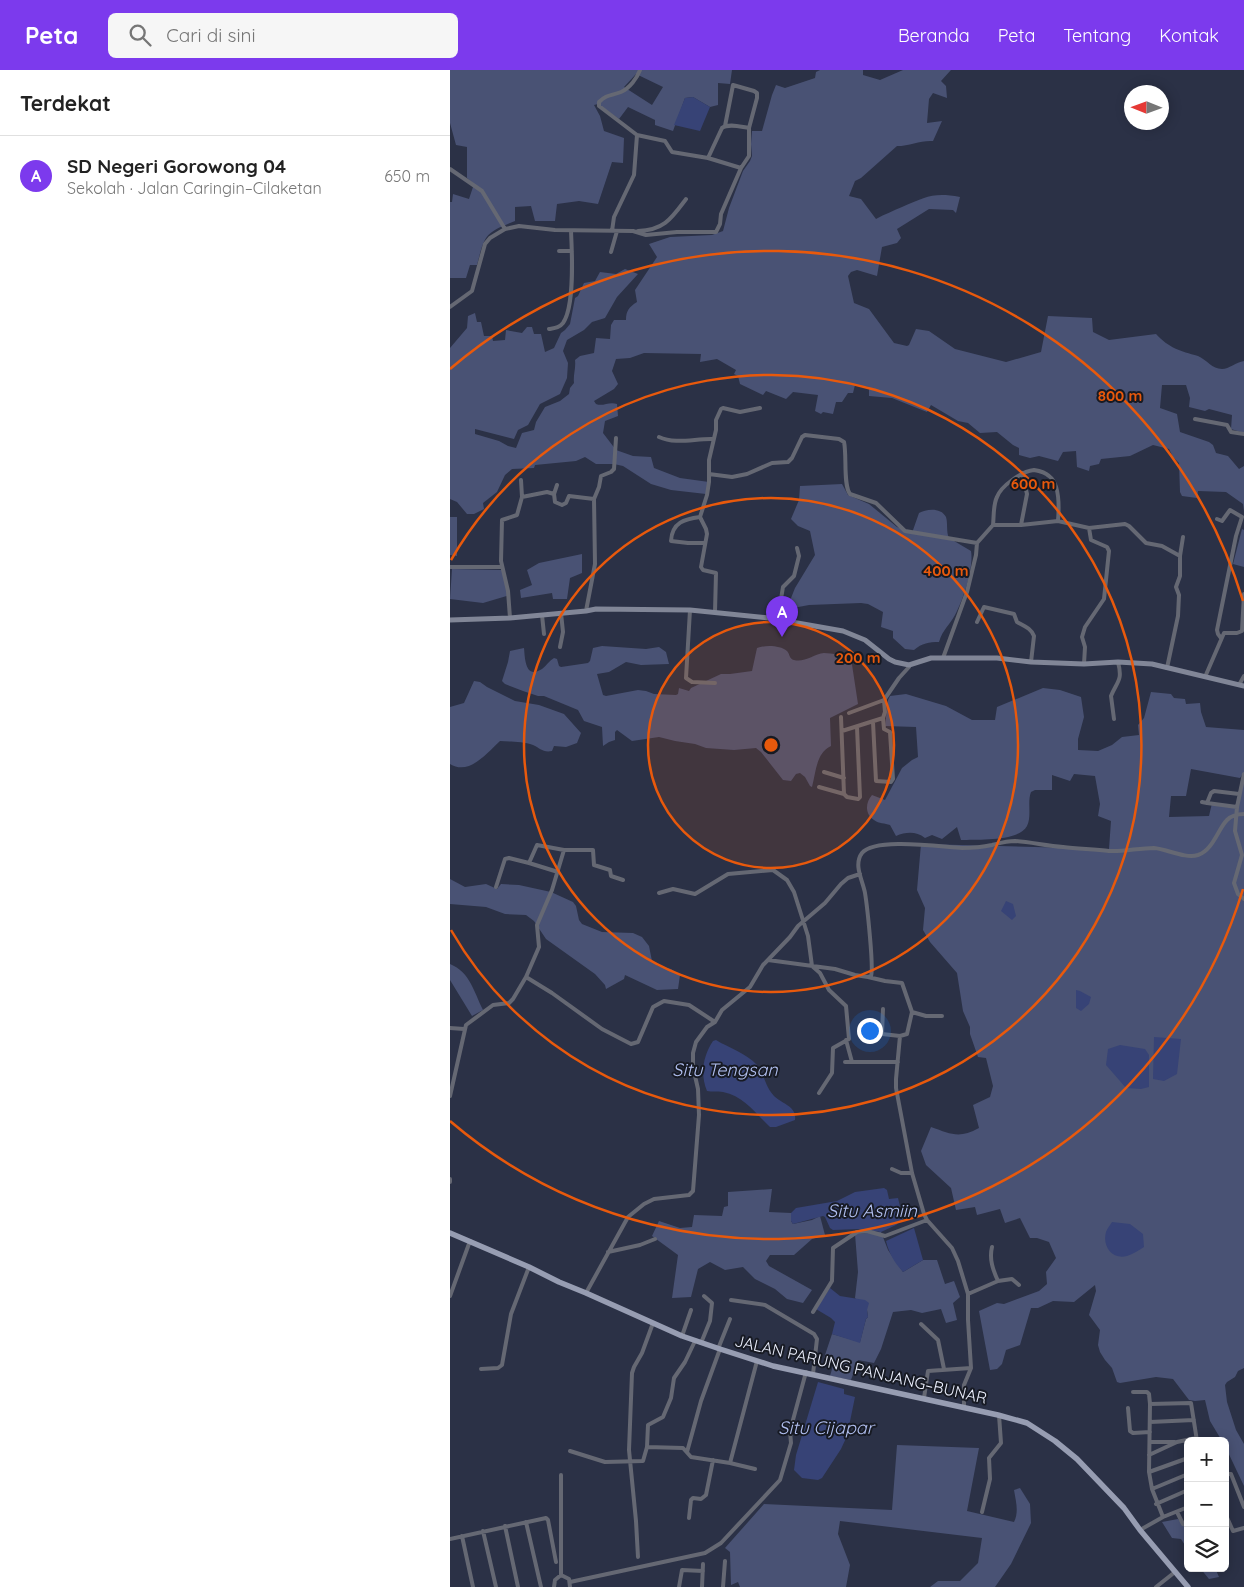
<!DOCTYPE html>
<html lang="id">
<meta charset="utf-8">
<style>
body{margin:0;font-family:Quicksand,sans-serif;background:#f6f6f6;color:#222}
.controls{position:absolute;right:15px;bottom:15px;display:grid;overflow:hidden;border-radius:8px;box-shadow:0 2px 12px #0003}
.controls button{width:45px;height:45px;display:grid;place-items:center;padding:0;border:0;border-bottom:1px solid #e0e0e0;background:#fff;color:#222;font:25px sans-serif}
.compass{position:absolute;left:674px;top:15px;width:45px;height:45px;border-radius:50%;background:#fff;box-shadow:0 2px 12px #0003;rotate:271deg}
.you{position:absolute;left:419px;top:960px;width:18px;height:18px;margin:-12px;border:4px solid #fff;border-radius:50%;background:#1a73e8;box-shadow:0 0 0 8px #1a73e833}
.badge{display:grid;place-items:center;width:32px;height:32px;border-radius:50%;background:#7c3aed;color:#fff;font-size:16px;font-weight:700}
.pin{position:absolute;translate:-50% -41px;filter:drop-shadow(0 1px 2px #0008)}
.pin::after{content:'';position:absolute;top:26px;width:18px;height:15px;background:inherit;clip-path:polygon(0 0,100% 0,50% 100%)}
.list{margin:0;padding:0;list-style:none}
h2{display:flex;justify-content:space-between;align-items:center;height:65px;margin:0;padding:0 20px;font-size:21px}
h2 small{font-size:16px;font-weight:400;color:#767676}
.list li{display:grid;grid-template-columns:32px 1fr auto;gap:15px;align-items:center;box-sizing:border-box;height:80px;padding:0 20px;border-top:1px solid #e0e0e0}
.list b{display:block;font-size:19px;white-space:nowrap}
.list p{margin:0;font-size:16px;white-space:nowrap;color:#767676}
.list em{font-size:16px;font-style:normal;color:#767676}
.icon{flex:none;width:28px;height:28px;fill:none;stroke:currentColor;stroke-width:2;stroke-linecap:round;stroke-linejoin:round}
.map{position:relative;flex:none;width:794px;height:1517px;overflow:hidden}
header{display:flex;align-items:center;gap:30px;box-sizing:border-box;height:70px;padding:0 25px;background:#7c3aed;color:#fff}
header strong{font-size:24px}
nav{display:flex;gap:28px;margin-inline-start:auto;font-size:18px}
.search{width:350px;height:45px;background:#f6f6f6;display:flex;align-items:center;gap:12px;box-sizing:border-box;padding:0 18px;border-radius:8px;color:#767676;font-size:19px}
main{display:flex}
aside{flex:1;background:#fff}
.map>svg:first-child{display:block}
.green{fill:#495274;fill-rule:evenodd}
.water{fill:#374376}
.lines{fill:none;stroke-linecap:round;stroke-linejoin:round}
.street{stroke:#656873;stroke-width:4}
.secondary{stroke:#818697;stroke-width:5}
.primary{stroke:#979db2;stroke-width:5.5}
.ring{fill:none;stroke:#e8590c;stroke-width:2.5}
.labels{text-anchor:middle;stroke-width:4;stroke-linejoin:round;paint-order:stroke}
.street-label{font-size:16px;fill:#edf1ff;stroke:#171a23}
.water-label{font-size:18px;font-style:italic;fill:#b2c0f1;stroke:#171a23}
.centre{fill:#e8590c;stroke:#171a23;stroke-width:2.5}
.ring-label{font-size:15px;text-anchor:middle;font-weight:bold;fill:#e8590c;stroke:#171a23;stroke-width:4;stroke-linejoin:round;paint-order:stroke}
</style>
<header>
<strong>Peta</strong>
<div class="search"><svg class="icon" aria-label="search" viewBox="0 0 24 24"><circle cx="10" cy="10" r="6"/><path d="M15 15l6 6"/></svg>Cari di sini</div>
<nav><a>Beranda</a><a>Peta</a><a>Tentang</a><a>Kontak</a></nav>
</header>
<main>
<aside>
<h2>Terdekat<small></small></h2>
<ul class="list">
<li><span class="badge">A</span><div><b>SD Negeri Gorowong 04</b><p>Sekolah · Jalan Caringin–Cilaketan</p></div><em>650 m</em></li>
</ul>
</aside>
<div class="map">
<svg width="794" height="1517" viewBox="0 0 794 1517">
<rect width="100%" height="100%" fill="#2b3146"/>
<path class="green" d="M0,0H282L280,14L268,13V35L260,37L243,27L235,28L223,61L205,55V50L178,37L169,49L148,34L144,35L150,46L154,61L174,68L173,93L162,92L148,134L129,131L107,134L105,151H85L81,136L65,137V151C35,163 35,164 27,195H20L16,208H0V132H2L3,124L19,129L24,114L17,108V77L6,75L0,53ZM186,4L213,17L202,35L174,17Z
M370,0H413V5L430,10L453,0H501L491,11L496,16L497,28L483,23L479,29L477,53L492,51L483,71C471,70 460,76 447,76L411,108L405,111L399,126L411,129L426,149C435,144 443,141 452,137C476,127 483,122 510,127L506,143L503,140L479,139L447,159L451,168L447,173L432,177L427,206L407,200L401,202L398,206L404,233L419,239L444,273L457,276L459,275L466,259L479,261L505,279L556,292L591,282L598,246L642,248L643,262L659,270L706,264C719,278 730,281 748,286C757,290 762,299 772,299C779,299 786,292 794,291V363L781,359L782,345L759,339L755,341L739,337L740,328L736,315H712L710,338L727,344L730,362L759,372L763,375L766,383L778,386L789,399L794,396V441L793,434L776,422L748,421L747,428L732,426L730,422L729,393L723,387L719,379L703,375L680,386L651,389L649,394L640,396L639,401L627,397L626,381L613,382L608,391L589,386L580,388L569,385V378L563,375L547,362L530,363L518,353L508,351L481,335L477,342L442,328L419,326V317L405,315L403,323H398L392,332H386L383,344L373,342L371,344L365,341L368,325L343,322L336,329L316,321L313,325L290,314L288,306L284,304L286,300L267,289L250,292L251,284L194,283L180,288L166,289L162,301L168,314L164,319L144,331L146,334C153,337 159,331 167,334L168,346L155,351L153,363L166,380L183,386L201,387L204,398L230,408L259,412L256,424L221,420L201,414L173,396L164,394H146L135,387L126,391L85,395L84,398L62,399L55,405L47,422L33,433L34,439L24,444H17L7,432L0,429V278L17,258L18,246L25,243L27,252H31L34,266H42L43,271L55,270L56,260L72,263L77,257H82L84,264H91L95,282L104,278L111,263L115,260L120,254L125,228L128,226L134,213L145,211L150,202L166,204L175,199L188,204L167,227L155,248L142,252L134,260L117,270L113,281L118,293L117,308L110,324L90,334L78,355L68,360L64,369L25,359V364L49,371L58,376L66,378L72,363L84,360L86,352L95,337L110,331L119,324L120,318L124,313C123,305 126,299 125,290L130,286L144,283L146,268L160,269L161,255L164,250H176C176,241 179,237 187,232L185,220L207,187L199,174L220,167L262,165L273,161L279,138L293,101L300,91L302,86L301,74L302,61H312L322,25L326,15L335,18L365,8L366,2Z
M392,414L398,425L419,434L447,457L462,463L469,443C476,439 491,437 496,447C498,453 496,462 499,468L521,481C524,498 513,530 505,545C499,556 493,559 489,572C479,572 472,573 464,580L455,579L443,568V561L431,557L433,542L418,534L411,533L359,535L343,538L339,533L345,518L365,485L360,461L348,456L341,449L349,430L350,416Z
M0,447H7V486L0,485Z
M792,459L794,460V497L783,494Z
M132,484V503L120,508L117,529H103L102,523L71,528L70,520L82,515L77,500L89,493Z
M2,499L52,500L60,525L33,533L0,529Z
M152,576L196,579L209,577L216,582L219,594L191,595L176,592L159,602L147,604L153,625L156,626L188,620L196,621L204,624L226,625L228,624L229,618L239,621L241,618L271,604H280L302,601L307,578C315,575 330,575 337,581C340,584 339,589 344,590C354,593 364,584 374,583C382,583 394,586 401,588L408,634L380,648L381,676C366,683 366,702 362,717L360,716L355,707L350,703L346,704L341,711L333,710L311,682L306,678L284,680L256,678L245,674L225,671L209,667L182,671L167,660L165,662V670L159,672L153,676L152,657L134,651L128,640L94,626H88L73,621L55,614L52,611L58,592L60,581L74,578C75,588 75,610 92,599C96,596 99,591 104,588L107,589L109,596L111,597L138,593L140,591L143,578Z
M24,611L30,612L37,617L65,631L89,635L114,644L131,663L127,673L116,677L104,676L102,681C93,683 90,678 83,675C73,671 61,672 50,671C37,683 19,706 0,694V637L14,633Z
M593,618L610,620L631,627L634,647L628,669V680L648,681L662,675L672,667L689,665L688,655L694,648L701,622L721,624L724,628L735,629L736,634L750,633L751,642L756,657L794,660V1298L788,1301L785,1307L777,1312L775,1315L777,1332L786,1360L794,1374V1416L775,1376V1371H772L760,1351L755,1330L745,1331L739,1330L723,1309L706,1307L670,1313L667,1312L662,1298L655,1290L650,1282L648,1275L650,1260L639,1245L646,1221L645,1215L624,1232L603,1231L588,1238H581L570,1275L556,1280L552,1294L547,1299L540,1300L529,1241L547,1233L554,1234L589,1221L597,1214L596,1202L606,1188L599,1172L587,1168H580L570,1148L555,1153L550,1139L527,1145L525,1137L506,1140L501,1118L476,1095L471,1081L481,1057C501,1064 509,1069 529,1058L523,1035L540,1027L543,1016L536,988L528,987L520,964V957L513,941L507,903L480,872L473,860L475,838L467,820L471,774L659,779L661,751L648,746L650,734L645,706L624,704L620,711L602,705V720H585L581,722C577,732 582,746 577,756C568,772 528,769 511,770L507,757L492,769L482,765L475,768C466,761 456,762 446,766L440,755C435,753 429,754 424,750C415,744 415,733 422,725L435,730L452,698L462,690L468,687L466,657L435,656L438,630L440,626L456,624L496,636L522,650H545L547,637ZM741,699L790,708L792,705L786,737L762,733L759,746L719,747L721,726H736Z
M0,809L15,817L36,814L47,819L51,814L69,815L101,822L123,832L126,836L129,850L132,854L152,862L183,863L192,867L199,876L202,891L208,896L221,899L230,905L228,919L207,920L175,905L174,909L156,919L155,915L145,904L96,869L84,851L76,845L55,844L36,837L0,834Z
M0,894C20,902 24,922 33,940L22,946L0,910Z
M322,1119L319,1142L341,1143V1151L343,1154L362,1150L370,1146L375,1165L362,1169L344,1185H320L316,1191L319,1196L362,1220L353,1233L337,1229L325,1219L305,1209L293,1197L275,1200L260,1192L248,1199L241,1227L222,1228L228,1185L202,1166L209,1151L230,1158L242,1157L244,1145L272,1146L274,1137L278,1136V1122Z
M431,1162L438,1180L453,1202L473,1190H487L495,1214L504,1211L510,1227L503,1233L507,1250L496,1253L491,1239L472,1243L461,1240L443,1242L431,1279L424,1293L408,1290L401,1310L380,1306L384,1292L374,1288L382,1264L410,1272L416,1249L418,1247L417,1240L405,1228L408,1202L405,1164Z
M447,1375L529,1378L517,1441L564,1452C569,1442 566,1432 564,1420L570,1418L580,1434L581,1453L561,1494L545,1517H480L488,1511H510L528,1493L532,1468L390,1451L388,1464L400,1495L396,1517H290L288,1512L281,1515L280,1482L275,1478L314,1434L442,1440Z
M728,1449L738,1460V1480L731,1469L722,1468L712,1452Z
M750,1498H765L769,1507L759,1509Z"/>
<path class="water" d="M243,27L260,37L250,61L224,55L235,28Z
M556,831L563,834L566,846L562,850L551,841Z
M626,920L630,921L641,927L639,934L631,941L626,938Z
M704,967L731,969L727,1004L714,1011L703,1009Z
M266,970C279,978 296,983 307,995C314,1002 314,1015 324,1026C332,1034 347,1036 345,1050L326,1057H320C305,1043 294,1026 273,1022C267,1021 262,1022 257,1021C250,1004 253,986 263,971Z
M670,975L695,979L699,985V1017L691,1019L676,1018L656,995L658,979Z
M434,1118L437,1120L439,1129L448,1128L453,1149L446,1155L431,1162L409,1159L383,1160L380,1158L375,1147L373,1146L343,1154L341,1151V1143L346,1138L387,1131L405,1122Z
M662,1152L680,1154L693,1164L694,1177C689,1180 683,1184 677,1186C662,1190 652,1176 656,1162C657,1159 660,1155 662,1152Z
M464,1158L473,1190L453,1202C445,1193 439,1184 436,1171Z
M380,1218L390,1226L415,1230L419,1233L417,1240L418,1247L416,1249L410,1273L382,1264L385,1252L381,1248L366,1239Z
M368,1312L394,1319V1324L405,1327L397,1366L391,1379L372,1408L368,1410L352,1408L344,1400L346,1385Z"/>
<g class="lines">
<path class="street" d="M190,0C187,8 180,18 171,22C161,26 157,24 149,32V36L187,65L215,71L222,82L258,88L291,98
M258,88L272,58C279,53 291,57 299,58
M0,99L32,121L55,159
M162,161L164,147L184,105L187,65
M188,161C214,160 221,149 236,129
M109,181H122
M161,182L167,161
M0,237L22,221L35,174L40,168L55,159L69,156L105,160L183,161L196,165L227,162H266L270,154L271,144L291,98L299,86V58L307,28V23L304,21L283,15L275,56
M99,259C105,258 109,258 113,253C125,236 122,182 121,161
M745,349L777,355L781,362L794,364
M209,367C226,375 246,368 264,369
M259,404L282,407L297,404L322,393L338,392L342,388L352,367L355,365L389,369L394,372C397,385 393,415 400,424L426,433L455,461L527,473
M71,410L72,427
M104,424L107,415
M250,447C235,449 222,452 221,471L238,473H255
M767,449L772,451L780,440L792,447L786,466L767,560L768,564L771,568
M543,455C544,446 543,435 547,427C551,416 572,401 584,400C590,401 595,402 599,406C610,414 609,439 608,451
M571,455L577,424L572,403
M730,486L733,467
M0,497H52
M240,540L236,608L242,612L265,613
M136,541L145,494L144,429L149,417L151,406L161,402L164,399L166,368
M265,542L266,503L253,500L251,497L257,464L256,459L250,447L257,425L259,412V390L266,360V350L271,339L273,338L290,342L310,338
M92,545L94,564
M60,548L58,521L51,491L52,450L67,445L72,427L97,422L104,424L105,432L112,435L116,433L119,426L144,429
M319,548L331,529L333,517L344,506L349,486L347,478
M527,552L534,537L564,544L567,552C574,556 581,558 584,566L581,592
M110,577L113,562L111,543
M493,588L517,522L526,485L527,473L543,455H571L608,451L639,458L675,454L679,456L696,473L712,476L730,486V506L726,517L729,525L728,546L717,598
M634,594L635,577L632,567L635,557L654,529L659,481L657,477L641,470L639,458
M755,607L774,563H787L792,561L794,524
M789,615L794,606
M399,643L434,630L449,608L459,597
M391,647L394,724L397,727L408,729L410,727L407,657
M664,649L661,626C667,611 673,611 668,592
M423,652L426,711L441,712L443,709L440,662L434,659L433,648
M392,661L433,648L435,642L434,630
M374,702L394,708
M794,704L787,737L785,761L792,785L784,813L788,824L794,829
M369,717L394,724
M752,732L757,733L761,723L764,721L789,724
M757,733L787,737
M79,793L108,802
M46,817L55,789L59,788L79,793L87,775L114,780H143L144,795L160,800L161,806L173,810
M209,823L223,819L245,824L278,804L323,800L337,810L344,822L358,866L362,896L370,903L379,920L396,936L399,969L383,978L382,1003L369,1023
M318,890L385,899L405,905L418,907L421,906C424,898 417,835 415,823C413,811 403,795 412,783C425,767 492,777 512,778C522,778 533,777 542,775C550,773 557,771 565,771C581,772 597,776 613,777C628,779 644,779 659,781C673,782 689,778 704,778C717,779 735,789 748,785C763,780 768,759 777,750C781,746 788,744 794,744
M76,907L102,923L152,959L181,974L188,972L203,937L214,931L239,935L265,952
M418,907L435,911L452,913L462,942L457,964L450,966L432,964L433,939
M462,942L476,946H492
M0,958L14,959
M450,966L446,1009V1018L462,1103L474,1144L477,1150L502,1178L508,1191L518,1224V1250L521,1298L514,1315V1338
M396,970L402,992
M395,992H448
M0,1026L16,955L43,935L59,933L63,929L76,907L89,877L87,855L102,820L114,780
M442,1099L451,1103H462
M0,1109V1112
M542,1177C539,1189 543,1200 548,1211
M158,1182L190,1175L205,1169
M136,1223L178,1147L194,1134L204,1129L239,1125L243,1121L249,1045L248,1019L243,997V983L246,972L257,957L265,952L272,940L300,917L313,895L340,867L348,856L375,833L391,814L398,808L410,804
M518,1224L548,1211L562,1209L569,1215
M0,1226L20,1171
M281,1230L315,1235L364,1264L367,1269L363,1304
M363,1242L382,1211L383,1178L407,1162L417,1161L435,1166L477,1150
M471,1254L488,1270L494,1299
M232,1266L241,1240
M251,1273L260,1251L262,1233L254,1226
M268,1279L280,1249
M31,1299L48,1298L52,1295L61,1244L79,1197
M683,1322H697L699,1324L700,1334
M474,1328L478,1301L521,1298
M678,1338L680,1361L683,1363L700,1362
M700,1352L744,1350
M700,1372H725
M197,1377L233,1378L241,1387L280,1393
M120,1381L155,1392L193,1391L197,1377L198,1355L213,1347L221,1328L224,1308L235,1292L245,1271
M237,1382L251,1331L270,1279
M699,1385L727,1372L746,1368
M305,1399L280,1393L307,1291
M699,1402L738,1388
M775,1404H781L794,1437
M702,1419L738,1404
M706,1434L738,1420
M532,1442L540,1409L539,1388L551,1373L549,1345
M727,1442L733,1454L738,1455
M775,1443L783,1461L794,1458
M713,1447L702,1419L699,1402L700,1334L741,1333L747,1371
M239,1448L241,1430L243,1428L251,1429L256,1425L263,1390
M76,1452L91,1517
M55,1456L68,1517
M690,1460L713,1447L738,1437
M33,1461L46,1517
M12,1466L23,1517
M0,1469L96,1448L98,1450L106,1492
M188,1487L186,1451L179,1380L182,1303L184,1297L192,1283L203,1253
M111,1505V1405
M120,1512L255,1483L271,1473L330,1410L341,1373L340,1361L356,1302
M104,1517L105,1510L111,1505L119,1509L120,1517
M229,1517L232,1500L253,1501
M252,1517L253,1494
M273,1517L275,1491
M706,1517L725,1502"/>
<path class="secondary" d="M0,550L60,548L136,541L146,539L240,540L319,548L393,561L415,570L439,589L445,592L459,595L481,588H547L581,592L634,594L668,592L702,594L794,616"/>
<path class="primary" d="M0,1163L79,1197L109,1212L136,1223L232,1266L270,1279L323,1296L548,1345L577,1353L605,1371L627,1389L674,1438L690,1460L738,1517"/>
</g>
<circle cx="321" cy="675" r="123" fill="#e8590c" fill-opacity=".12"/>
<g class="ring">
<circle cx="321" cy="675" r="123"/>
<circle cx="321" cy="675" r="247"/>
<path d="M1 490A370 370 0 1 1 1 860"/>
<path d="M793 819A494 494 0 0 1 0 1051M0 299A494 494 0 0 1 793 531"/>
</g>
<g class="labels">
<g class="street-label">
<text transform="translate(411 1299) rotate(13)" y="6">JALAN PARUNG PANJANG–BUNAR</text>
</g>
<g class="water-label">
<text x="275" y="1006">Situ Tengsan</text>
<text x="422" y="1147">Situ Asmiin</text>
<text x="376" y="1364">Situ Cijapar</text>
</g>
</g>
<circle cx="321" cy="675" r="8" class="centre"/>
<g class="ring-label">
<text x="670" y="331">800 m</text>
<text x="583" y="419">600 m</text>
<text x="496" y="506">400 m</text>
<text x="408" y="593">200 m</text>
</g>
</svg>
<div class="controls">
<button>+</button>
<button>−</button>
<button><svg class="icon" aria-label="layers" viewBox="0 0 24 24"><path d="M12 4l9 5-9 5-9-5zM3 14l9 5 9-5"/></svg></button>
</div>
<svg class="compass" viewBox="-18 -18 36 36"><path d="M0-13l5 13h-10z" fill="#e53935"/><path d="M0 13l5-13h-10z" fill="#767676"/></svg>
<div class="you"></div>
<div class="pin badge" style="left:332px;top:567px">A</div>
</div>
</main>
